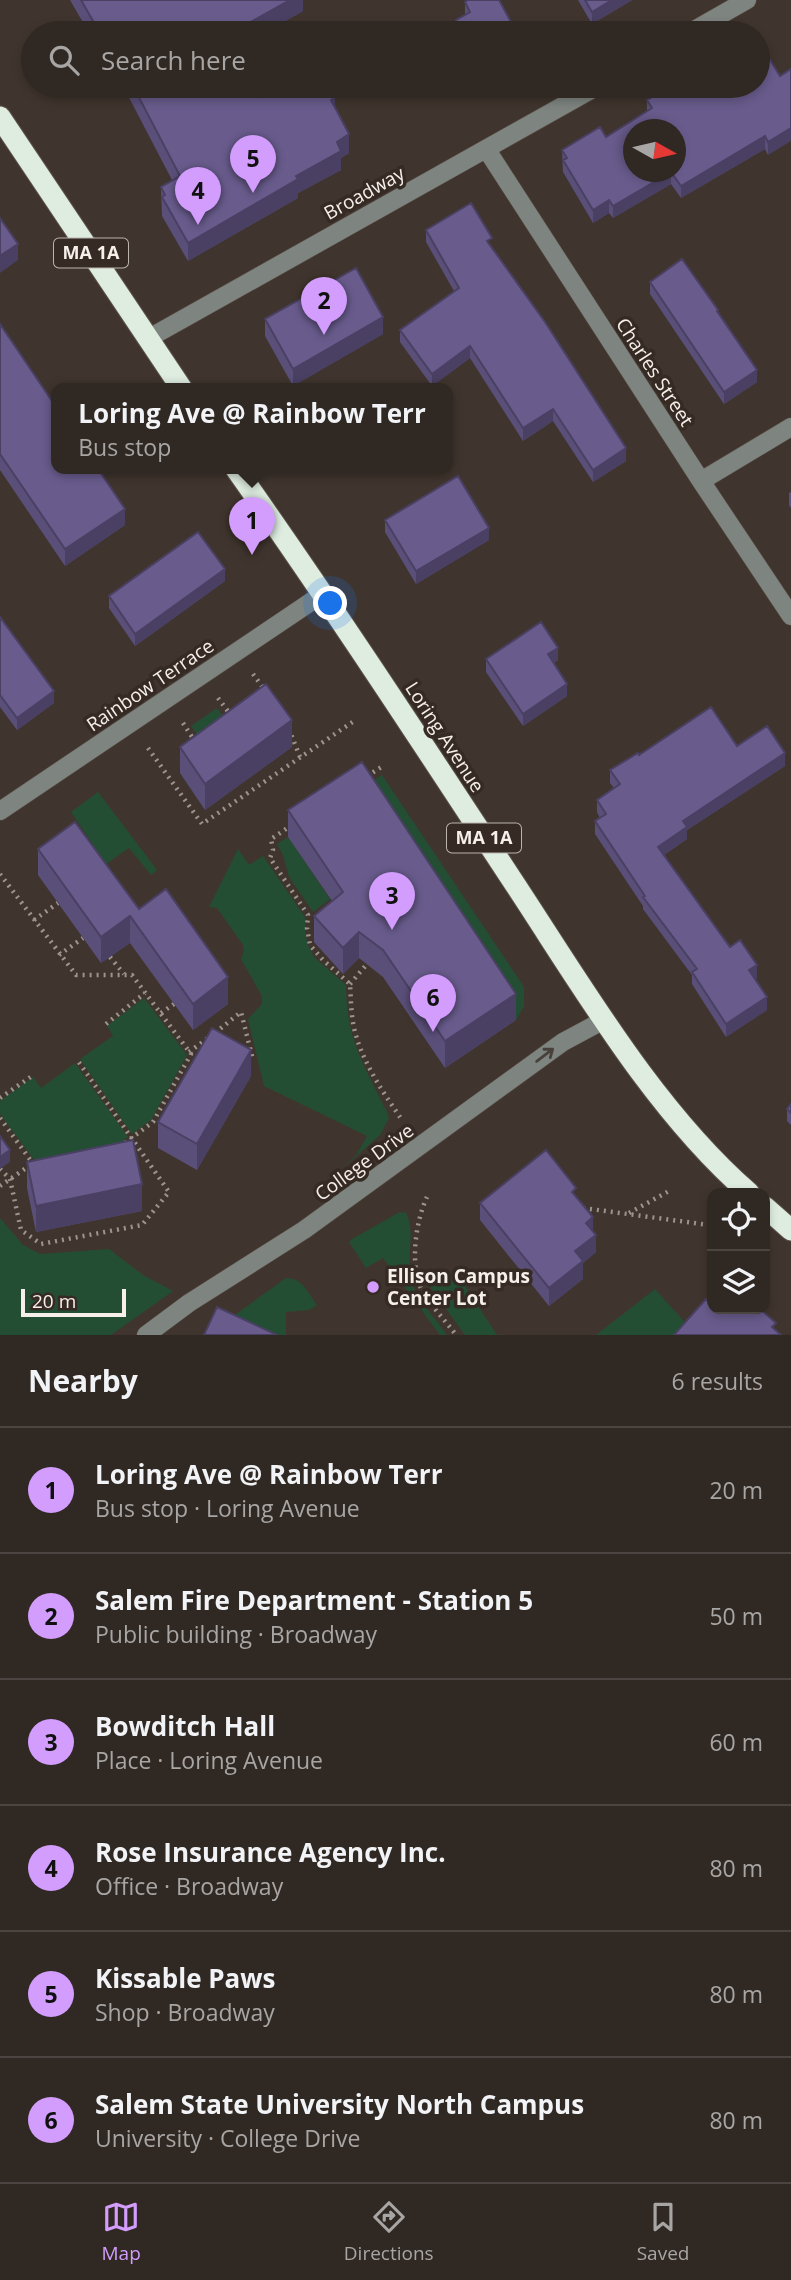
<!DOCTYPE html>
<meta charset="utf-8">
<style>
body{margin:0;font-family:"Open Sans",sans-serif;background:#3c342f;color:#f1f3f6}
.controls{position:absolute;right:21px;bottom:21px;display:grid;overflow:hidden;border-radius:14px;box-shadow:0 4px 10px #0003}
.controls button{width:63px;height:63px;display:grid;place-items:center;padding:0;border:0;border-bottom:2px solid #4b4440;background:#302822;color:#f1f3f6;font:35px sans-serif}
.compass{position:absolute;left:623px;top:119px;width:63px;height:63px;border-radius:50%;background:#302822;box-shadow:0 4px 10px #0003;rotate:98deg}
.scale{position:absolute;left:21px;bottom:18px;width:105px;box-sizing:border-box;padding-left:7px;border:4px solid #f6efea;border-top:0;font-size:19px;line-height:24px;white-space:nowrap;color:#f6efea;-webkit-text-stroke:5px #362b24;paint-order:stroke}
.you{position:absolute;left:331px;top:604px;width:24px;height:24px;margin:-18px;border:5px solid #fff;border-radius:50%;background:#1a73e8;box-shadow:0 0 0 10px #1a73e833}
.badge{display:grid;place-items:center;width:46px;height:46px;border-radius:50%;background:#d29dfd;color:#111;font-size:23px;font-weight:700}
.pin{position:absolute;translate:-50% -58px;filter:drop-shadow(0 2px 4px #0008)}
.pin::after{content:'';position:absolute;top:37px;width:24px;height:21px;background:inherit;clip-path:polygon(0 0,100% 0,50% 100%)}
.popup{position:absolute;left:51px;top:383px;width:402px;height:91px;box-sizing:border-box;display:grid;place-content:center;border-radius:14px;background:#302822;filter:drop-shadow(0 2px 5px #0005);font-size:23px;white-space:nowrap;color:#a8a6a5}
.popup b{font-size:26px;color:#f1f3f6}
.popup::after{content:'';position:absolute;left:50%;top:100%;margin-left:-14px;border:14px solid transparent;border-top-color:#302822}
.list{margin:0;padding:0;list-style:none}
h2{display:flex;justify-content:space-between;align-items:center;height:91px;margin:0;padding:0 28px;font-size:30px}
h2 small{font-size:23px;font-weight:400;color:#a8a6a5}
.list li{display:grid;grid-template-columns:46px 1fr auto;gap:21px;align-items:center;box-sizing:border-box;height:126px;padding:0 28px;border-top:2px solid #4b4440}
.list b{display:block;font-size:26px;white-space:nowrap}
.list p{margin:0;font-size:23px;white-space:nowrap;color:#a8a6a5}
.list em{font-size:23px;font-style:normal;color:#a8a6a5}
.icon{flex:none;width:38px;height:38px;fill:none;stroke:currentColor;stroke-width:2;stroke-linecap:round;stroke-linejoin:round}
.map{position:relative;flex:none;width:791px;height:1335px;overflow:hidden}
.search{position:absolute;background:#302822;box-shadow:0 4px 10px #0003;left:21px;right:21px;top:21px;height:77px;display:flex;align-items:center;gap:18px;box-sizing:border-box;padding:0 24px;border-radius:38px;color:#a8a6a5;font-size:26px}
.sheet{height:847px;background:#302822}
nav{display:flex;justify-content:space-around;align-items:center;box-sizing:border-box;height:98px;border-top:2px solid #4b4440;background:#302822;font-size:19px;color:#a8a6a5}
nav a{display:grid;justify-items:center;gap:4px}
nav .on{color:#d29dfd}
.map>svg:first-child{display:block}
.green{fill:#234e34}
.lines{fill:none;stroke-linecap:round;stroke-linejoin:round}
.minor-casing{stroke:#5d534c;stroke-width:19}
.highway-casing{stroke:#5d534c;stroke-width:23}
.path{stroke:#9d948e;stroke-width:4.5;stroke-dasharray:2 5;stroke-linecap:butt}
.minor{stroke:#7e847f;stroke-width:18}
.highway{stroke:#dfede1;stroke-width:21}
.wall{fill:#5a4f79}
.shaded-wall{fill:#4a4063}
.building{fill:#695c8d;stroke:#4a4063;stroke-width:2}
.oneway{stroke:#48413b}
.poi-dot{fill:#d29dfd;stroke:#362b24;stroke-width:2.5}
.labels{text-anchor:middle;stroke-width:7;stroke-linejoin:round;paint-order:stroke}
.shield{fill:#362b24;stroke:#bcb4af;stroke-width:2}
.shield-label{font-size:18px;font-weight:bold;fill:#f6efea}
.street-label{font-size:19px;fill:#f6efea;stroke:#362b24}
.poi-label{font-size:19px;font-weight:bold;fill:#f6efea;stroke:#362b24;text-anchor:start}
</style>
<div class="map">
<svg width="791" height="1335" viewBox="0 0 791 1335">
<rect width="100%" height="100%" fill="#40352e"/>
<path class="green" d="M217,708L235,733L209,751L191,726Z
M382,775L524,987V1006L516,1020L362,788Z
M98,792L157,870L151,875L129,848L106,864L71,812Z
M288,837L330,899L313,912L289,877L283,855L277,844Z
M238,849L249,865L263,856L305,917V933L308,945L314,957L346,985C346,1039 364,1065 387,1112L389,1118L380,1135L342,1169L357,1154L367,1136L264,1086L248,1019L262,1004V996L241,959L244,951L243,945L217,908L209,907Z
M144,998L187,1055L151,1120L132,1134L80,1059L113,1036L107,1026Z
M75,1063L128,1137L107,1152L35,1161L0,1114V1101L33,1077L41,1088Z
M400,1212L406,1213C416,1232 406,1257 411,1279C416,1300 435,1317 447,1335H440L383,1258L366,1268L349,1242L352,1239Z
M0,1218L23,1245L40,1254L109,1249L143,1275L173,1291L111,1335H0Z
M455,1271L497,1335H465L430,1287Z
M286,1278C303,1278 308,1293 317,1305L309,1310L286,1312V1335H207Z
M655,1289L690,1328L683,1335H596Z"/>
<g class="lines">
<defs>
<path id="minor" d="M689,33L747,0
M487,150L701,481L791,616
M149,338L598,86
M701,481L791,427
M0,811L324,593
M146,1335L189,1303L304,1230L563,1042L604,1020"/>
<path id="highway" d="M0,117L182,389
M236,469C335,609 428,752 522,895C588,996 658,1114 749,1193
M765,1207L791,1230"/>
</defs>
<use href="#minor" class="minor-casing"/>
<use href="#highway" class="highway-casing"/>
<path class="path" d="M253,674L264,689
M218,698L230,714
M183,723L194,740
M289,729L300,757
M148,748L202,824L354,721
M367,776L383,766
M292,825L271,839L273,850L270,858L308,915L307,928L310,945L323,960L350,984C351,999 351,1014 354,1028C362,1062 383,1092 402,1120
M0,874L76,975H132L191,1054L153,1122L122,1145
M34,920L58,903
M59,955L83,938
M110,957L124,974
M350,984L367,964
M161,1013L174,1004
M106,1024L145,993
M215,1033L241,1012L253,1060
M189,1052L208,1038
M0,1098L32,1076
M0,1118L34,1165
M0,1169L10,1179L21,1230L41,1244L142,1225L169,1192L78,1061
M0,1186L29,1166
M427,1197C416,1220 409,1266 422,1290C431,1306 445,1320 456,1335
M583,1208L709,1225
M629,1213L671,1190"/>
<use href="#minor" class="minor"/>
<use href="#highway" class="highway"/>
</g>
<path class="wall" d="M70,0H303V11L264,33H73L85,26Z
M578,0H632L592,24Z
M465,2L517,33H457L456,20L465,15Z
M780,76L768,155L765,149L681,198L671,184L613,218L609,213L593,223L563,172L562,150L606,137L647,111V100L694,89Z
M72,86H89L76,93Z
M123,86H256L261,97L335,108L349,153L341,158V170L298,193V198L188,261L162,216L161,187L172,180Z
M426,230L492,247L626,461L593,482L553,421L523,441L470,358L432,386L400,342V330L454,291L426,242Z
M650,282L757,382L724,404L650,294Z
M265,319L383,334L293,386L265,336Z
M0,324L125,525L65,566L0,470Z
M791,492V508L789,505V493Z
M385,520L489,540L416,584L385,532Z
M225,581L135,646L109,608V596Z
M0,617L54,703L17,730L0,707Z
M486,659L558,660L554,663L567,696L523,726L486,672Z
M737,746L785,766L687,830V839L664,855L730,947L757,978L755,979L767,1010L726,1037L692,984V975L643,909V906L595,834V821L600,818L597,812V800L614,788L610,783V770L639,755Z
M180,747H292L205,810L180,773Z
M288,810L516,1020L445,1068L383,977L359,958L343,974L314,942V916L332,901L288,837Z
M38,849L139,909L228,1004L193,1030L130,943L101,963L38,875Z
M251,1076L197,1170L158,1148V1122Z
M791,1104V1125L787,1121V1109Z
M27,1162L142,1211L36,1232L27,1188Z
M576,1196L593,1232L596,1252L583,1263V1279L549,1306L480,1220V1203Z"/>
<path class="shaded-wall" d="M290,0H303V11L264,33H231Z
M612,0H632L592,24V12Z
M76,86H89L76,93Z
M335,97V116L331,100Z
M791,128V141L768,155V142Z
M349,134V153L341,158V170L298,193V198L188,261V243L296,176L337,142Z
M765,136V149L681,198V186Z
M671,172V184L613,218V206Z
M609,200V213L593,223V210Z
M18,244V260L0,273V256Z
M383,317V334L293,386V369Z
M470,346V358L432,386V374Z
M757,370V382L724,404V392Z
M553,409V421L523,441V428Z
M626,448V461L593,482V470Z
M125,509V525L65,566V549Z
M489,528V540L416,584V571Z
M225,569V581L135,646V634Z
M558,648V660L548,667V654Z
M567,684V696L523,726V714Z
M54,691V703L17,730V718Z
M292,720V747L205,810V784Z
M785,753V766L687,830V839L658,859V847L683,821Z
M130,916V943L101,963V937Z
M359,932V958L343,974V948Z
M757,965V978L749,982V970Z
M228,977V1004L193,1030V1004Z
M516,994V1020L445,1068V1041Z
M767,997V1010L726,1037V1024Z
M251,1050V1076L197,1170V1144Z
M10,1150V1162L0,1169V1157Z
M142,1184V1211L36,1232V1206Z
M593,1217V1234L586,1223Z
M596,1235V1252L583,1263V1279L549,1306V1288L575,1251Z"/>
<path class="building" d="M81,0H290L231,33H73L93,21Z
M468,0H499L517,33H464L456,20L470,12L465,2Z
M585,0H612L592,12Z
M762,47L780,76L791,69V128L768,142L765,136L681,186L671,172H676V130H634V172H671L613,206L609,200L593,210L563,160L567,158L562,150L600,127L606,137L652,108L647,100L672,86H692L694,89L700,86H758V50Z
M133,86H256L261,97L282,86H329L335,97L331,100L349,134L337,142L341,151L296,176L298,179L188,243L162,197L165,195L161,187L180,176Z
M471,203L492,238L487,241L545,322L626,448L593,470L553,409L523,428L470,346L432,374L400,330L459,288L426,230Z
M0,218L18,244L0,256Z
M682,259L718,310L717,311L757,370L724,392L650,282Z
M356,268L383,317L293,369L265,319Z
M0,324L56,407V469H98L125,509L65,549L0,454Z
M458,476L489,528L416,571L385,520Z
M198,532L225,569L135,634L109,596Z
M0,617L54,691L17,718L0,695Z
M541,622L558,648L548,654L567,684L523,714L486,659Z
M266,684L292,720L205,784L180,747Z
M711,707L737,746L767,726L785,753L683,821L687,827L658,847L730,947L740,940L757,965L749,970L767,997L726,1024L692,972L697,969L643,897L645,896L595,821L606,814L597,800L620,784L610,770L638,753L639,755Z
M362,762L516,994L445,1041L383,950L359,932L343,948L314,916L343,892L288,810Z
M75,822L139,909L166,889L228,977L193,1004L130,916L101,937L38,849Z
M212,1028L251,1050L197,1144L158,1122Z
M791,1104V1113L787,1109Z
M0,1136L10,1150L0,1157Z
M133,1140L142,1184L36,1206L27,1162Z
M546,1150L576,1188L572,1192L593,1217L586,1223L596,1235L575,1251L583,1261L549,1288L480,1203Z
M706,1299L712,1304V1309H760L776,1323L772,1327L781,1335H674Z
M217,1307L277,1335H204Z"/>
<defs><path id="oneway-shaft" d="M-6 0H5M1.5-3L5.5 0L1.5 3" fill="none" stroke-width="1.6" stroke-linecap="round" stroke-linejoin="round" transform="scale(1.75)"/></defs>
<use class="oneway" href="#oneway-shaft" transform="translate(545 1055) rotate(-37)"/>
<circle class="poi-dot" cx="373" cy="1287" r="7"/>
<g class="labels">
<g class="shield">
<rect x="54" y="238.5" width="74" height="29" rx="5"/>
<rect x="447" y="823.5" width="74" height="29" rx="5"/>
</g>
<g class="shield-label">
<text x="91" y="259">MA 1A</text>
<text x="484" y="844">MA 1A</text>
</g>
<g class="street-label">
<text transform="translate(364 193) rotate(-29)" y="7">Broadway</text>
<text transform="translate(655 372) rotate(57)" y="7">Charles Street</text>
<text transform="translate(150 685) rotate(-34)" y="7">Rainbow Terrace</text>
<text transform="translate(445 737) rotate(57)" y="7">Loring Avenue</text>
<text transform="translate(364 1162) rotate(-36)" y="7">College Drive</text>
</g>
<g class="poi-label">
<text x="387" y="1283">Ellison Campus<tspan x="387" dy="22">Center Lot</tspan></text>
</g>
</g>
</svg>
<div class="controls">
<button><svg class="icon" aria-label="locate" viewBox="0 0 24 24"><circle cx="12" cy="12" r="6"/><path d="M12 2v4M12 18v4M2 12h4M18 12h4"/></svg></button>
<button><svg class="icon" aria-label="layers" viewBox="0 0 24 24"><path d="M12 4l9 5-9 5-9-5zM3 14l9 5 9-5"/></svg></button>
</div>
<svg class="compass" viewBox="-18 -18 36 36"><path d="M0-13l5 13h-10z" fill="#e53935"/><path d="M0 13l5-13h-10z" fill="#a8a6a5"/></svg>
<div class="scale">20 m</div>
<div class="you"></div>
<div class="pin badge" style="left:252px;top:555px">1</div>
<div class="popup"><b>Loring Ave @ Rainbow Terr</b>Bus stop</div>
<div class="pin badge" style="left:324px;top:335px">2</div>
<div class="pin badge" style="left:392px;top:930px">3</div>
<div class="pin badge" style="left:198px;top:225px">4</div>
<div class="pin badge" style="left:253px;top:193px">5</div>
<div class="pin badge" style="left:433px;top:1032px">6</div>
<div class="search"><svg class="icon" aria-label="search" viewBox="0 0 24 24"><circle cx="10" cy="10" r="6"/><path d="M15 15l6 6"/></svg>Search here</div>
</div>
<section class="sheet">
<h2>Nearby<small>6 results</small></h2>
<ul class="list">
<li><span class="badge">1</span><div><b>Loring Ave @ Rainbow Terr</b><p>Bus stop · Loring Avenue</p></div><em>20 m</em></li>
<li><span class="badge">2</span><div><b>Salem Fire Department - Station 5</b><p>Public building · Broadway</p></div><em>50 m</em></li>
<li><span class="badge">3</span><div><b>Bowditch Hall</b><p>Place · Loring Avenue</p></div><em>60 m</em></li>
<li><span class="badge">4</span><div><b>Rose Insurance Agency Inc.</b><p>Office · Broadway</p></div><em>80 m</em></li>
<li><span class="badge">5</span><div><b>Kissable Paws</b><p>Shop · Broadway</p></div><em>80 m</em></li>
<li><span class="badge">6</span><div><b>Salem State University North Campus</b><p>University · College Drive</p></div><em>80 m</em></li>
</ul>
</section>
<nav>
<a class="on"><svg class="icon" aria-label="map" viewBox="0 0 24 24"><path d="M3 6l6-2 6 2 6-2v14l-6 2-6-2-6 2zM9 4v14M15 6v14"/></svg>Map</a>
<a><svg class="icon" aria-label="directions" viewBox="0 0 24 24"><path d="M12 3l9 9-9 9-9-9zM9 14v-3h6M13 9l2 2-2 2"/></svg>Directions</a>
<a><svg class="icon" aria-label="saved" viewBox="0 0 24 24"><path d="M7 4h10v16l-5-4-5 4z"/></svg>Saved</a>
</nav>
